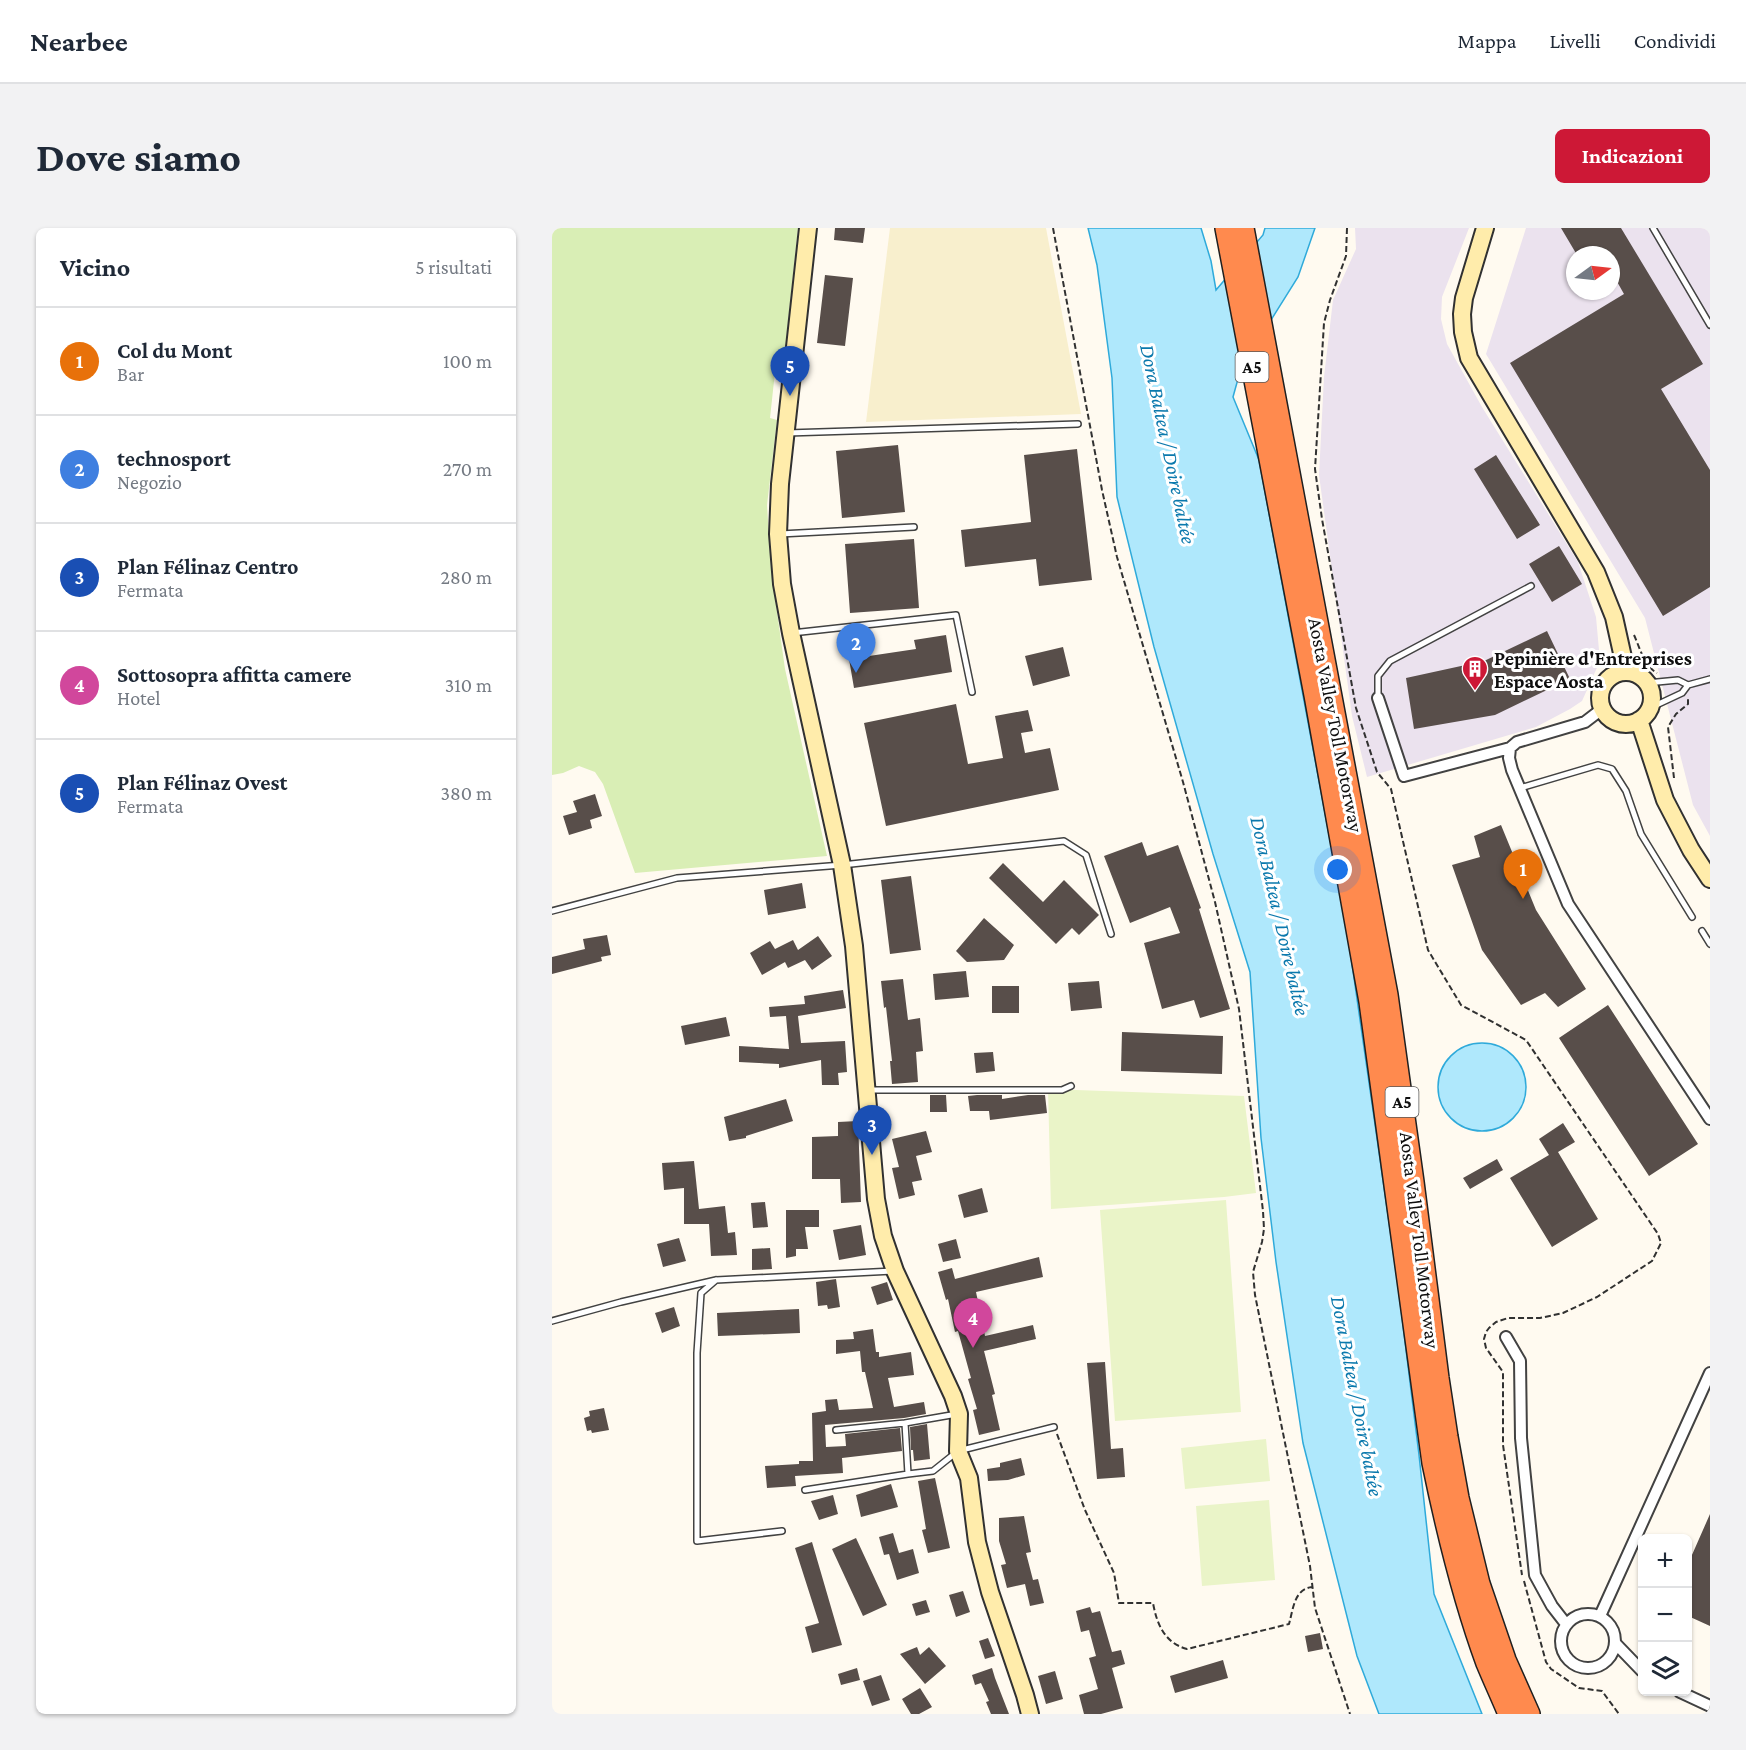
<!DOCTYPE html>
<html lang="it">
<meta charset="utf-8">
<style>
body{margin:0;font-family:"Crimson Pro",serif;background:#f2f2f3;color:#1f2937}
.controls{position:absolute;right:18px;bottom:18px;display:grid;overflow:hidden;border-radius:9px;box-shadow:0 2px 4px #0004}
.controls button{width:54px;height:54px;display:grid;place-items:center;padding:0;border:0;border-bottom:2px solid #e0e1e3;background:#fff;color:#1f2937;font:30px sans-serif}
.compass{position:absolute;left:1014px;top:18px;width:54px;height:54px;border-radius:50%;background:#fff;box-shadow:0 2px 4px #0004;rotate:75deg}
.you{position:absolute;left:786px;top:642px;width:21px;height:21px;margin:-15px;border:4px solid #fff;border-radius:50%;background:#1a73e8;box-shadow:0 0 0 9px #1a73e833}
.badge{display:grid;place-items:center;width:39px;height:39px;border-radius:50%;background:#cd1836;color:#fff;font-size:20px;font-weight:700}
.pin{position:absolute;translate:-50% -50px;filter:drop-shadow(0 2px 3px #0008)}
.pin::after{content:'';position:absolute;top:32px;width:21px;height:18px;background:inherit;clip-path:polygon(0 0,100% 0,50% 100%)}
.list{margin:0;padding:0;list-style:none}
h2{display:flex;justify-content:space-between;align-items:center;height:78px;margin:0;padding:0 24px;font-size:26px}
h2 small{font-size:20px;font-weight:400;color:#747a83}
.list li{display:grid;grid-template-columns:39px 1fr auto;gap:18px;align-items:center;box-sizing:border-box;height:108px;padding:0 24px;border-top:2px solid #e0e1e3}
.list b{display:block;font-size:22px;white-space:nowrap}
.list p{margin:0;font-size:20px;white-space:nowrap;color:#747a83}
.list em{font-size:20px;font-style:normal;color:#747a83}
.icon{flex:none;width:33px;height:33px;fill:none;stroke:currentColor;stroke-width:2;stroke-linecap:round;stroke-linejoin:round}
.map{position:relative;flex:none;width:1158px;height:1486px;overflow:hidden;border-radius:9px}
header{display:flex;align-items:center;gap:36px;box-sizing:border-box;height:84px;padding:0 30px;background:#fff;border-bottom:2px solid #e0e1e3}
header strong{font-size:28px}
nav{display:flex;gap:33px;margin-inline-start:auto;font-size:21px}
.intro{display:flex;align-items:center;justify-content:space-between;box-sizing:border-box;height:144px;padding:0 36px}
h1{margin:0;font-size:42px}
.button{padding:15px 27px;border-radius:9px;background:#cd1836;color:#fff;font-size:21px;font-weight:700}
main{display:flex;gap:36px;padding:0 36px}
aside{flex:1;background:#fff;border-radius:9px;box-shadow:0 2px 4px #0004}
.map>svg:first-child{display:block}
.industrial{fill:#ebe2ee;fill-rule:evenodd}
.farmland{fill:#f8efcd}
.green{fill:#d9eeb5}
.pitch{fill:#eaf4c8}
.water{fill:#afe8fc;stroke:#2faada;stroke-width:1.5}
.building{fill:#584e4a}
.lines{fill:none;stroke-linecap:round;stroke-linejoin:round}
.lane-casing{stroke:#424242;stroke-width:8}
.street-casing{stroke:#424242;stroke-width:14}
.secondary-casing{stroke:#313131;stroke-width:20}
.highway-casing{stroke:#202020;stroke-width:24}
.path{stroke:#313131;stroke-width:2;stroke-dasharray:6 3;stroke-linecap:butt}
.lane{stroke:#fff;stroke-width:5}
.street{stroke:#fff;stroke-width:10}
.secondary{stroke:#ffecab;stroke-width:16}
.highway{stroke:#ff8a4e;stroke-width:21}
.labels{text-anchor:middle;stroke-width:6;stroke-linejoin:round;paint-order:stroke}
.shield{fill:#fff;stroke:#575757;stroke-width:1.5}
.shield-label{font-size:18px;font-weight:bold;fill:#0f0f0f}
.poi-label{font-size:20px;font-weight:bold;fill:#0f0f0f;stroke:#fff;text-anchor:start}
.street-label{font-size:20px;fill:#0f0f0f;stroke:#fff}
.water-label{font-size:21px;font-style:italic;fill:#0b79ad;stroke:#fff}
</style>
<header>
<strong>Nearbee</strong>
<nav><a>Mappa</a><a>Livelli</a><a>Condividi</a></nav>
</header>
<div class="intro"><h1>Dove siamo</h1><a class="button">Indicazioni</a></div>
<main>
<aside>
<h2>Vicino<small>5 risultati</small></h2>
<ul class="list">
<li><span class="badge" style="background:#e8710a">1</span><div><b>Col du Mont</b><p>Bar</p></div><em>100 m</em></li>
<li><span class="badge" style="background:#3f7fe0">2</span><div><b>technosport</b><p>Negozio</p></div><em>270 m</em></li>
<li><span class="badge" style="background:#1a4fb4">3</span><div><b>Plan Félinaz Centro</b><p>Fermata</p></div><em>280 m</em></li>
<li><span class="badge" style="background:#d1479c">4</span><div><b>Sottosopra affitta camere</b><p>Hotel</p></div><em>310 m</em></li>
<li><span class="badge" style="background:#1a4fb4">5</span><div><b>Plan Félinaz Ovest</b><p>Fermata</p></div><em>380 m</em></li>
</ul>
</aside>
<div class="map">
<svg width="1158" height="1486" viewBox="0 0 1158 1486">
<rect width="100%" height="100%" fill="#fffaf0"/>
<path class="industrial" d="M803,0H917L890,69L889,91L895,116L930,179L1026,334L1044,389L1048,433L1030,473L1018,481L984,499L815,549L800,488L767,247L772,149L781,72L804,21Z
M974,0H1158V608L1141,577L1093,390L934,126ZM1023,27H1059V63H1023Z"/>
<path class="farmland" d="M338,0H494L529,186L314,194Z"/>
<path class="green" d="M0,0H246L231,141L223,144L218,190L225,192L215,277L219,341L233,441L275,628L83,645L51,556L43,544L27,538L11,545L0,547Z"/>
<path class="pitch" d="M496,861L692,868L704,965L672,969L499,981Z
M674,972L689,1184L563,1193L548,982Z
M714,1211L718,1253L633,1261L629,1220Z
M717,1272L723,1352L650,1358L644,1278Z"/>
<path class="water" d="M536,0H649L659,33L664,62L711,7L713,0H763L746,49L689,140L681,169L707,232L796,708L846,1057L867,1227L882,1366L930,1486H827L805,1428L751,1215L724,1034L709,910L698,744L661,626L602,419L565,269L560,150L545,37Z
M886 859a44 44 0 1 1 88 0a44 44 0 1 1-88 0Z"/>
<path class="building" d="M283,0H313L311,15L282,12Z
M1009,0H1069L1151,136L1109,161L1158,242V359L1111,388L958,135L1072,66L1059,43V27H1025Z
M273,47L301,50L293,118L265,115Z
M346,217L353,284L290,290L284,223Z
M525,221L540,352L487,358L484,331L413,339L409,302L479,294L472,227Z
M944,227L988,297L965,311L922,241Z
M362,311L367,380L298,385L293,316Z
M1007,318L1030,356L1000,374L977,336Z
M995,403L1018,451L943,487L862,501L854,450L932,433Z
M394,407L400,444L302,460L297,431L364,421L362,412Z
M511,419L518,448L481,458L473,428Z
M404,476L416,536L451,530L443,488L476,482L481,503L469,505L473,525L498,520L507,562L334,598L312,495Z
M43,566L50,588L38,592L40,600L17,607L11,588L25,584L21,573Z
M949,597L984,682L1034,761L1006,779L993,765L969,777L930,722L900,637L928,629L922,608Z
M590,614L595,628L626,617L649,680L647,681L678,781L648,790L642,772L610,781L592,715L628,705L618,679L578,695L552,628Z
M451,635L491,674L512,652L547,687L527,707L520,700L504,716L437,650Z
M359,648L369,722L338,726L329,652Z
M250,655L254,680L216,687L212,662Z
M432,690L462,717L452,732L415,734L404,723Z
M55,707L59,727L49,729L50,733L0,746V729L33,721L31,711Z
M266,708L280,728L260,742L253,732L236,740L233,734L210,747L198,725L218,713L223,721L241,712L246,722Z
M414,743L417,769L383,772L381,746Z
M351,751L356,792L368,790L371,823L364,824L366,854L340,856L338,833H340L334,779L332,780L329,753Z
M547,753L550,780L519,783L516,755Z
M440,758H467V785H440Z
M291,762L294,780L246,788L249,815L293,813L295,844L286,845L287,857H270L269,832L227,840V836L187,834V818L237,821L234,788L218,789L217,779L253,776L252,768Z
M1056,777L1146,916L1097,948L1007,810Z
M174,789L178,808L133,817L129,798Z
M570,804L671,808L670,846L569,843Z
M441,824L443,843L424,845L422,825Z
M378,867H394L395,884H378Z
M425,867H450V871L476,867H493L495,885L438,892L437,883H418L416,868Z
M234,871L241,893L194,908V910L177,913L172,889Z
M306,893L309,974L289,975L288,951H260V909L286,908V894Z
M1011,895L1023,914L1006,924L1046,991L1000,1019L958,950L997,927L987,911Z
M374,903L380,924L364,928L370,952L360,954L363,967L347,971L340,940L347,939L340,911Z
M945,931L951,942L918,961L911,950Z
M142,933L147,981L173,978L176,1005L183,1004L185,1027L159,1028L157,996H132V960L112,962L110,935Z
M430,960L436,984L412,990L406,967Z
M213,974L216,999L201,1000L199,975Z
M234,982H267V999H253L256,1021H244V1028L234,1030Z
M309,997L314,1027L287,1032L281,1002Z
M127,1010L134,1033L111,1039L105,1016Z
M404,1011L409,1030L391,1034L386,1016Z
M218,1020L220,1041L200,1042V1021Z
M487,1029L491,1049L424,1064L433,1108L481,1097L484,1111L432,1123L443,1166L440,1167L448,1202L427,1207L421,1182L425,1181L416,1151L419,1150L406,1103L403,1104L396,1071L394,1072L386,1044L400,1040L403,1051Z
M284,1051L288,1079L276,1081L275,1077L266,1078L264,1054Z
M335,1054L341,1072L325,1077L319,1059Z
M122,1079L128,1098L110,1105L103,1085Z
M247,1081L248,1105L166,1108L165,1085Z
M321,1101L324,1124H327V1129L359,1124L362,1147L336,1150L342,1179L372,1174L374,1186L352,1190L273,1197L274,1219L294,1218L293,1206L348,1200L350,1223L290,1230L291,1245L243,1248L244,1258L215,1260L213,1238L247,1236V1233H261L260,1185L274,1183L273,1172L285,1171L287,1182L321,1180L313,1144H310L308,1123L284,1126V1112L302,1111L301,1104Z
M553,1134L559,1221L571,1220L573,1249L545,1251L535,1135Z
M52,1180L57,1202L40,1205L39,1202L35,1203L32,1190L38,1188L37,1183Z
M375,1196L378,1231L362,1233L361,1222H359L358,1199Z
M469,1230L473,1247L456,1252L436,1253L435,1241L448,1239V1235Z
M383,1250L398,1320L376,1325L370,1302L374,1301L366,1253Z
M339,1256L346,1279L309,1289L304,1267Z
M281,1267L286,1286L267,1292L259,1273Z
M1158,1286V1398L1136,1388V1336Z
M472,1288L479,1324L474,1325L481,1352L486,1351L492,1375L478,1378L473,1356L455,1360L449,1337L454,1336L447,1313V1290Z
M341,1305L347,1325L361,1321L367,1345L345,1352L337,1326L332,1327L327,1309Z
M304,1310L335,1377L311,1388L280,1321Z
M260,1314L290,1417L260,1425L253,1399L267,1395L243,1320Z
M411,1363L418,1384L404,1389L397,1367Z
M374,1372L378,1384L364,1388L360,1376Z
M538,1379L540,1385L548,1383L560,1424L569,1422L573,1436L560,1440L571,1480L549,1486H532L527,1467L546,1461L537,1430L544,1428L537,1402L529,1404L524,1383Z
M768,1405L771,1421L756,1424L753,1408Z
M436,1410L443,1428L433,1431L427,1413Z
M365,1419L368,1427L377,1419L394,1438L373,1456L348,1426Z
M671,1432L676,1450L623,1465L618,1448Z
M305,1440L308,1452L289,1457L286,1446Z
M440,1440L443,1450L457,1486H439L434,1474L437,1473L429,1455L423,1457L420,1447Z
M503,1443L511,1471L494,1476L486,1448Z
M329,1447L338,1472L320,1478L311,1453Z
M368,1460L380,1479L367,1486H359L350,1471Z"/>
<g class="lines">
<defs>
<path id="lane" d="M1101,0L1158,97
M235,205L526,196
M228,306L362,299
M240,405L404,387L420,464
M1095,455L1126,452L1136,457L1158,451
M826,470V448L838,433L979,358
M1098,480L1130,465L1136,457
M968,560L1046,537L1060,541L1074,563L1089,606L1140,689
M0,683L125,650L290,637L512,613L534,627L559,706
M1150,703L1158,716
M316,862H510L519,858
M164,1052L149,1065L145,1125V1313L230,1303
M0,1093L69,1074L164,1052L341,1043
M284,1202L353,1195
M356,1246L353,1195L405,1186
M253,1262L356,1246L381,1243L406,1223L502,1199"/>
<path id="street" d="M826,470L852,548L958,520L957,530L960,542L1016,676L1158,891
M958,520L965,514L1033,494L1050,481
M954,1109L968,1133L969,1210L983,1347L1000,1378L1014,1396
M1009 1413a27 27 0 1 1 54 0a27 27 0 1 1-54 0Z
M1048,1388L1158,1145
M1064,1416L1090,1443
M1128,1464L1158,1478"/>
<path id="secondary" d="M256,0L228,256L226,306L230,356L239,405L290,637L302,718L324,971L331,1008L343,1043L401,1168L407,1186L406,1223L417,1250L425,1314L438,1364L473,1467L478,1486
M933,0L912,70L910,86L911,104L917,130L1044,344L1062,389L1074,443
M1048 470a26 26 0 1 1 52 0a26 26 0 1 1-52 0Z
M1087,492L1113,572L1139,622L1158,651"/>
<path id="highway" d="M674,0L763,467L818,774L881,1235C895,1303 911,1370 935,1435C942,1452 950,1469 957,1486
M691,0L835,767L861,954L886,1150L895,1209L906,1270L927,1356L953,1432L977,1486"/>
</defs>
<use href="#lane" class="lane-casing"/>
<use href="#street" class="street-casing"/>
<use href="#secondary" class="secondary-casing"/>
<use href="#highway" class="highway-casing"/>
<path class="path" d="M501,0L550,262L565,329L631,554L663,674L687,781L711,983L712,1001L710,1014L701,1044L703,1067L758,1338L763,1380L798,1486
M795,0L794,28L778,72L772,95L763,241L770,291L804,480L825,544L839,561L876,722L909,777L974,812L1106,1006L1109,1015L1100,1033L1045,1069L1011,1085L988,1090H956L944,1094L937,1100L934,1104L932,1111L934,1120L951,1144V1217L970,1347
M1082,407C1088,420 1092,438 1105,445
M1122,550L1116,499L1124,486L1136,476V471
M505,1206L533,1282L562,1345L567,1375H601C605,1397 613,1415 635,1421L737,1396C741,1382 742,1361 760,1359
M972,1353L994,1434L999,1441L1027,1460L1050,1463L1067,1486"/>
<use href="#lane" class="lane"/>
<use href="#street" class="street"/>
<use href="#secondary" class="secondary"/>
<use href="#highway" class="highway"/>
</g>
<defs>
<symbol id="building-pin" viewBox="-11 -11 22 30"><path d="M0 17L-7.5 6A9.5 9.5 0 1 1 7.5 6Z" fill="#cd1836" stroke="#fff"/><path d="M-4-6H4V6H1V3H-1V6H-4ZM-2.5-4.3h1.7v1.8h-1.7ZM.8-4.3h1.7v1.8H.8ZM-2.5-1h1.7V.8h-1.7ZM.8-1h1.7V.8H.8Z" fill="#fff"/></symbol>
</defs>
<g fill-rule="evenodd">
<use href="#building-pin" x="908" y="426" width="30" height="40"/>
</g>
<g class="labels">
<g class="shield">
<rect x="683.5" y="124" width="33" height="30" rx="4.5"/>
<rect x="833.5" y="859" width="33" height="30" rx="4.5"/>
</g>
<g class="shield-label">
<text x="700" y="145">A5</text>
<text x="850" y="880">A5</text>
</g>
<g class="poi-label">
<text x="942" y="437">Pepinière d'Entreprises<tspan x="942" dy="23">Espace Aosta</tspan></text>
</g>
<g class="street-label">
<text transform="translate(784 497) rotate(79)" y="7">Aosta Valley Toll Motorway</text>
<text transform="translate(868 1012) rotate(83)" y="7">Aosta Valley Toll Motorway</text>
</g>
<g class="water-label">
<text transform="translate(616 216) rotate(78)" y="7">Dora Baltea / Doire baltée</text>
<text transform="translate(728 688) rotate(77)" y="7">Dora Baltea / Doire baltée</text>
<text transform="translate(805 1168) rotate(79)" y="7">Dora Baltea / Doire baltée</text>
</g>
</g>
</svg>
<div class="controls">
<button>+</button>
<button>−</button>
<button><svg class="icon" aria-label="layers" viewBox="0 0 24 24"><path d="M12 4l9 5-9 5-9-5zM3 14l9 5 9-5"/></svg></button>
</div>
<svg class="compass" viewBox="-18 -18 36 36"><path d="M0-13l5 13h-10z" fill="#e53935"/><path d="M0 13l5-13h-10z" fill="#747a83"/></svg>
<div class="you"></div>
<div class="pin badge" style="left:971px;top:671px;background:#e8710a">1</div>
<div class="pin badge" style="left:304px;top:445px;background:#3f7fe0">2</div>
<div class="pin badge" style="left:320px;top:927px;background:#1a4fb4">3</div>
<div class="pin badge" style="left:421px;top:1120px;background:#d1479c">4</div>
<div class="pin badge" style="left:238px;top:168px;background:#1a4fb4">5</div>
</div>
</main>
